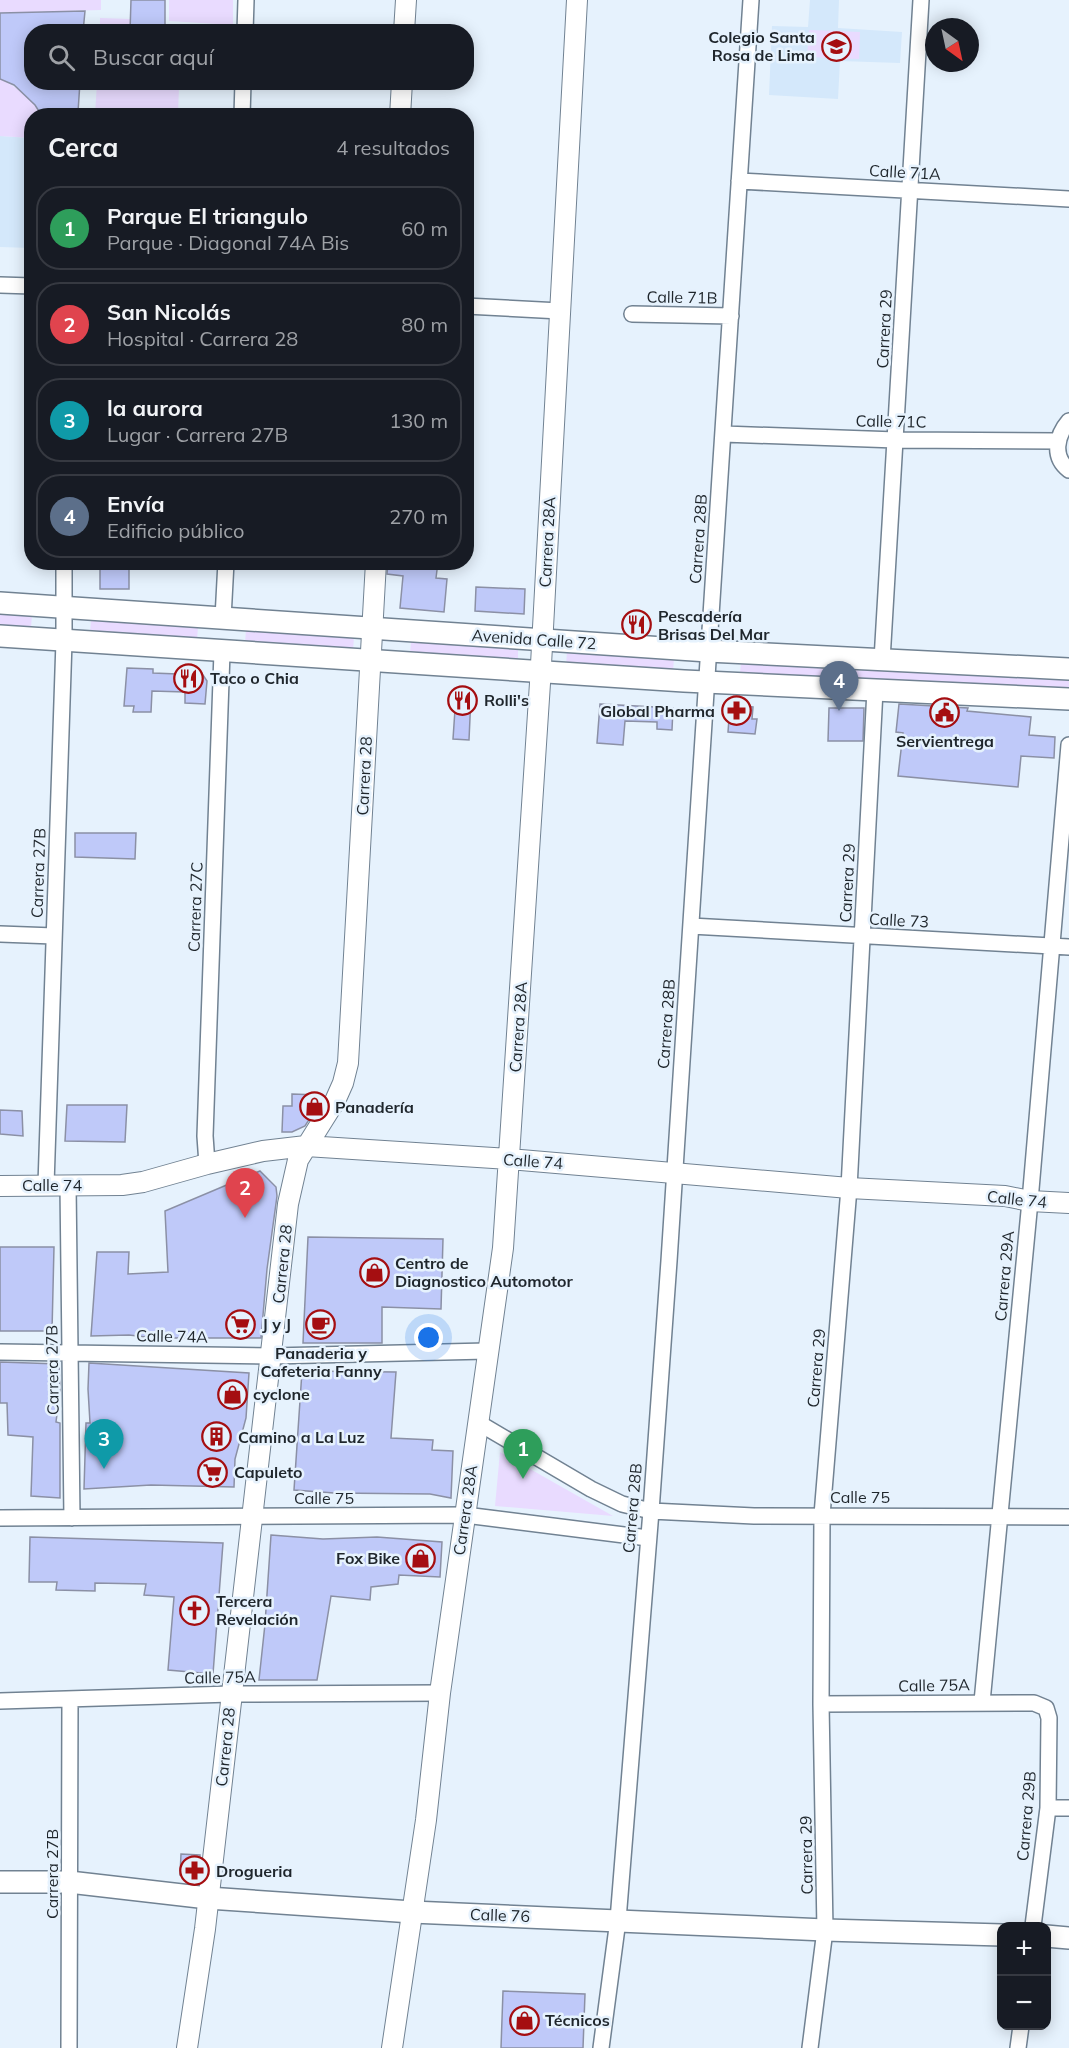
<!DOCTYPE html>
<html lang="es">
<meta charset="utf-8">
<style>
body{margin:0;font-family:Mulish,sans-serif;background:#242831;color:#f1f3f6}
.controls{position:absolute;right:18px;bottom:18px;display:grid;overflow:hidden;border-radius:12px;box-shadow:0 3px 15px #0003}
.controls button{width:54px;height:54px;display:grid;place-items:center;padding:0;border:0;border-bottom:2px solid #363941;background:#171b24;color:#f1f3f6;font:30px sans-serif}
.compass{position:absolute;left:925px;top:18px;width:54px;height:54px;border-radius:50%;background:#171b24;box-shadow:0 3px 15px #0003;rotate:147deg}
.you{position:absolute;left:429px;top:1338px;width:21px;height:21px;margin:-15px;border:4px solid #fff;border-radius:50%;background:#1a73e8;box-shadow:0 0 0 9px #1a73e833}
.badge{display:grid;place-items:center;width:39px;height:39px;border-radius:50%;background:#cf8c8f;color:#fff;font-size:20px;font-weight:700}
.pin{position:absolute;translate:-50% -50px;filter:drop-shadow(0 2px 3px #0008)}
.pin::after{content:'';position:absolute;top:32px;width:21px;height:18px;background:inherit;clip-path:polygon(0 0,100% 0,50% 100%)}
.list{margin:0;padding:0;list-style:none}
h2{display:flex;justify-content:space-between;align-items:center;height:78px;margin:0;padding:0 24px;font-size:26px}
h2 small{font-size:20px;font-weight:400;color:#9ea1a6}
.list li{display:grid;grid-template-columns:39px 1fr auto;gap:18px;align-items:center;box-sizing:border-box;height:84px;margin:0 12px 12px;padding:0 12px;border:2px solid #363941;border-radius:24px}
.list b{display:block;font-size:22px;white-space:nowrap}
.list p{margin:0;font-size:20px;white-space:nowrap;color:#9ea1a6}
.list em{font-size:20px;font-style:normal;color:#9ea1a6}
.icon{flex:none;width:33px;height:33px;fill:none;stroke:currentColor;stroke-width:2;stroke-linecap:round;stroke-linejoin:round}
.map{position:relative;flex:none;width:1069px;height:2048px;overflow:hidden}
.search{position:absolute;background:#171b24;box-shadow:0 3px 15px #0003;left:24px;top:24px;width:450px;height:66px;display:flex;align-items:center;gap:15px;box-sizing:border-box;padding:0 21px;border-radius:24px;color:#9ea1a6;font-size:22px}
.panel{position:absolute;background:#171b24;box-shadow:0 3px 15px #0003;left:24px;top:108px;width:450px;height:462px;border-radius:24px}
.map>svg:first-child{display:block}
.built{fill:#d4e8fb}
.green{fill:#e9dbff}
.building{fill:#bfc9f9;stroke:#8b90a5;stroke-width:1.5}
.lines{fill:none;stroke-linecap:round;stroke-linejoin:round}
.minor-casing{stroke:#718292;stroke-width:18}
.tertiary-casing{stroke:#718292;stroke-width:22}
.secondary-casing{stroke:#718292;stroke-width:24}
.minor{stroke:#fff;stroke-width:15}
.tertiary{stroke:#fff;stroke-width:20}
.secondary{stroke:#fff;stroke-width:21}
.labels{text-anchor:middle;stroke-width:5;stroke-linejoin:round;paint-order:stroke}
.poi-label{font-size:16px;font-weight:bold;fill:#1f262c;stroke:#e6f2fd;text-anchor:start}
.street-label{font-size:16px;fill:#1f262c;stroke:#e6f2fd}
</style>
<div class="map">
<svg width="1069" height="2048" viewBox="0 0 1069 2048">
<rect width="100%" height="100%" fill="#e6f2fd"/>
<path class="built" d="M810,0H839L838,28L902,32L900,63L840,61L838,99L769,95L772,26L808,27Z
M0,136L31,138V248L0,247Z"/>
<path class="green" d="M0,0H101V10L0,13Z
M169,0H233V25L169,21Z
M100,18L130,19V31H100Z
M809,30L860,32L859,59L807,57Z
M0,79C18,87 31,99 42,115L32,116L31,138L0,136Z
M155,82L179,86L178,115H95L97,83Z
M0,612L32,614L31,628L0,626Z
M91,620L198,627L197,639L90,633Z
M246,630L354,637L353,650L245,643Z
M411,642L518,648V661L410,654Z
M567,652L674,658L673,671L566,665Z
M741,662L1069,677V689L740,674Z
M500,1452L613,1516L495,1506Z"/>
<path class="building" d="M131,0H165V32H130Z
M85,11L83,32H32V82H80L78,112L71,116H42L35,105L14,85L0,79V13Z
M100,562H129V589H100Z
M388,562H438L436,578L447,579L444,612L400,608L403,576L387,574Z
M476,587L525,589L524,614L475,611Z
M127,668L153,669V673L203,675L207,681L205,704L185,703V692L152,691L151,712H133L134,706H124Z
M456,695L471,696L469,740L453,739Z
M600,704L673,708L672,730L657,729V722L625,721L623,745L597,743Z
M899,704L968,708L967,711L1031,717L1029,735L1055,737L1054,758L1021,756L1018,787L898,776L903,733L896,732Z
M730,705L753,707L752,719H757L755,734L728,732Z
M829,708H864L863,741H828Z
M75,833H136L135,859L75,857Z
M292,1094L319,1095V1104L305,1126L292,1132H282L283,1106H292Z
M67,1105H127L125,1142L65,1141Z
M0,1110L22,1111L23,1136L0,1134Z
M260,1171L276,1187L277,1196L267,1269L261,1338H154L129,1335L91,1336L97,1252H129L128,1274L168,1272L165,1211Z
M308,1237L443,1239L441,1309L382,1307V1343H303Z
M0,1247H54L52,1331H0Z
M0,1362L59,1364L60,1391L56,1422L60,1423V1498L31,1496L33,1437L8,1435L7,1403H0Z
M89,1363L249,1373L246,1418L235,1459L234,1487L151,1485L84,1489L86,1423H90L88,1389Z
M302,1371L396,1372L391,1438L433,1440L432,1450L453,1451L451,1498L430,1494L334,1493L294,1490Z
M271,1535L323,1539L377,1537L442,1542L440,1577L399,1575L398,1584L371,1587L370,1600L331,1596L317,1680H259L265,1624Z
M30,1537L223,1543L213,1674L168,1670L174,1597L144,1595L146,1584L95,1583V1591L56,1590L57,1582H29Z
M181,1854L200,1855L199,1876L180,1875Z
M503,1991L585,1994L583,2048H501Z"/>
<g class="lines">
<defs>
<path id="minor" d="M245,32L246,0
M242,116L243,82
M739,181L1069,199
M0,285L32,286
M466,306L560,311
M632,314L731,316
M1069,421C1056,436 1052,457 1069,470
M724,434L896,440L1057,441
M223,618L226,562
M882,660L921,0
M691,926L1069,947
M0,934L54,936
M207,1164L205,1136L222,652
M46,1185L64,641V562
M68,1185L72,1518
M0,1352L272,1356L487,1351
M477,1422L591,1489L622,1504L651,1511L754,1516L1069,1517
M0,1518L465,1515L648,1538
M0,1701L231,1694L440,1693
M982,1702L1030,1201L1069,745
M821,1704L1034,1703L1046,1708L1049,1718L1048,1808L1033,1926
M1048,1808H1069
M69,2048L70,1699
M601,2048L618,1920L651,1511L669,1261L751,0
M810,2048L825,1930L821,1704L822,1515L849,1188L875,690
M1018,2048L1021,2026"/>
<path id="tertiary" d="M404,32L406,0
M400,116L402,82
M0,1186L122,1185L143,1182L207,1164L263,1151L306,1146L509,1159L849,1188L1005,1196L1030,1201L1069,1203
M187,2048L205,1929L288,1204L298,1160L335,1101L343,1083L348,1063L376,562
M392,2048L426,1820L440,1693L503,1248L540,683L577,0"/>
<path id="secondary" d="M0,603L708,651L1069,669
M0,636L684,681L1069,699
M0,1882H69L208,1898L412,1912L825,1930L1002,1935
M1046,1936L1069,1938"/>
</defs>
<use href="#minor" class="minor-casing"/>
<use href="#tertiary" class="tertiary-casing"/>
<use href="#secondary" class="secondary-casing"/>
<use href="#minor" class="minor"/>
<use href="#tertiary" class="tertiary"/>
<use href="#secondary" class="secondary"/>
</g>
<defs>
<symbol id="school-ring" viewBox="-11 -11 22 22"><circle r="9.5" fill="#e6f2fd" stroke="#a50e11" stroke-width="1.5"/><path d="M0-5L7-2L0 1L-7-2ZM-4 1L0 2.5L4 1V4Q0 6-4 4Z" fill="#a50e11"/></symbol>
<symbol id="restaurant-ring" viewBox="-11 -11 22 22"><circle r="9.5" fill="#e6f2fd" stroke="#a50e11" stroke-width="1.5"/><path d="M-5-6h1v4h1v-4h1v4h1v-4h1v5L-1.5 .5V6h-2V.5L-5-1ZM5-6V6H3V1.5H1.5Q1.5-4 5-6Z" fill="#a50e11"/></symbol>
<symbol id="pharmacy-ring" viewBox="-11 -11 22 22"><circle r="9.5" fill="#e6f2fd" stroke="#a50e11" stroke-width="1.5"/><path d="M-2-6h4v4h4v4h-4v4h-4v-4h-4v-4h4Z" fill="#a50e11"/></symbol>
<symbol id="civic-ring" viewBox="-11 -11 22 22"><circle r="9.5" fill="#e6f2fd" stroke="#a50e11" stroke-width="1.5"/><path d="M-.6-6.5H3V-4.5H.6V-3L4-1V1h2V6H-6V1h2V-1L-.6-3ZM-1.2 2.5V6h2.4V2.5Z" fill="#a50e11"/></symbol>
<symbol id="shop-ring" viewBox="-11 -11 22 22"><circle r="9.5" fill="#e6f2fd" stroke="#a50e11" stroke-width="1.5"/><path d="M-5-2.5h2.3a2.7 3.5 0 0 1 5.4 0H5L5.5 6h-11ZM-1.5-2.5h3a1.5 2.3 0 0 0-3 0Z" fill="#a50e11"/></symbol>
<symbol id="supermarket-ring" viewBox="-11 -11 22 22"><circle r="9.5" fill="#e6f2fd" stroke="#a50e11" stroke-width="1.5"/><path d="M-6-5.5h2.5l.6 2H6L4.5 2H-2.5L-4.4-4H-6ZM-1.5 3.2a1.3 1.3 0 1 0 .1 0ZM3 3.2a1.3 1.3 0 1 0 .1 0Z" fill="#a50e11"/></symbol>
<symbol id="cafe-ring" viewBox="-11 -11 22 22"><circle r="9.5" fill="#e6f2fd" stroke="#a50e11" stroke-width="1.5"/><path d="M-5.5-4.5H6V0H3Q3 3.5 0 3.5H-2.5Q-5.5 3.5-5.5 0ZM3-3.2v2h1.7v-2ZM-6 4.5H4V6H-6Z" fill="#a50e11"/></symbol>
<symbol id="building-ring" viewBox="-11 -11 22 22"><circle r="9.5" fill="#e6f2fd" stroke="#a50e11" stroke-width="1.5"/><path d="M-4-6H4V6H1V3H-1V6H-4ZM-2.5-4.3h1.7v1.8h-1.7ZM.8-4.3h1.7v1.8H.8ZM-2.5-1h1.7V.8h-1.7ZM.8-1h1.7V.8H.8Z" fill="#a50e11"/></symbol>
<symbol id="church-ring" viewBox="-11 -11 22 22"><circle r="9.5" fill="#e6f2fd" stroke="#a50e11" stroke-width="1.5"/><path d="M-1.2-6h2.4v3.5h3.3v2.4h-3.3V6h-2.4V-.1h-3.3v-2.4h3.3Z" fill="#a50e11"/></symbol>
</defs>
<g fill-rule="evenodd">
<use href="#school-ring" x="820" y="30" width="33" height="33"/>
<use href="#restaurant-ring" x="620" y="608" width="33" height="33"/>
<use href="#restaurant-ring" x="172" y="662" width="33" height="33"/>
<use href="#restaurant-ring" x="446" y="684" width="33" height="33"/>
<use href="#pharmacy-ring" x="720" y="694" width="33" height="33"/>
<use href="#civic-ring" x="928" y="696" width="33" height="33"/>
<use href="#shop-ring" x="298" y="1090" width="33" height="33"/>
<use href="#shop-ring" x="358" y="1256" width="33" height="33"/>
<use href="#supermarket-ring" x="224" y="1308" width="33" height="33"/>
<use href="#cafe-ring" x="304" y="1308" width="33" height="33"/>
<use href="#shop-ring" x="216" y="1378" width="33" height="33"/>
<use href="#building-ring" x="200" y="1420" width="33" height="33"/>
<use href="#supermarket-ring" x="196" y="1456" width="33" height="33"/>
<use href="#shop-ring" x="404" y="1542" width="33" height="33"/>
<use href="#church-ring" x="178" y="1594" width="33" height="33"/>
<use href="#pharmacy-ring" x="178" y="1854" width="33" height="33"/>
<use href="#shop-ring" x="508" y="2004" width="33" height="33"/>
</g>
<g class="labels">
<g class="poi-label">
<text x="815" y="43" text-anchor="end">Colegio Santa<tspan x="815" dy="18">Rosa de Lima</tspan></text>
<text x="658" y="622">Pescadería<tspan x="658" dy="18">Brisas Del Mar</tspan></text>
<text x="210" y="684">Taco o Chia</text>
<text x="484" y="706">Rolli's</text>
<text x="715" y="717" text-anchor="end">Global Pharma</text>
<text x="945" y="747" text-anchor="middle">Servientrega</text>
<text x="335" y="1113">Panadería</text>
<text x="395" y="1269">Centro de<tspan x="395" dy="18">Diagnostico Automotor</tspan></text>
<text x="262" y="1330">J y J</text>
<text x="321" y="1359" text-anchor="middle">Panaderia y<tspan x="321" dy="18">Cafeteria Fanny</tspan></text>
<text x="253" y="1400">cyclone</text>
<text x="238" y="1443">Camino a La Luz</text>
<text x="234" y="1478">Capuleto</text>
<text x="400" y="1564" text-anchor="end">Fox Bike</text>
<text x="216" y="1607">Tercera<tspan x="216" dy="18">Revelación</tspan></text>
<text x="216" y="1877">Drogueria</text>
<text x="545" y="2026">Técnicos</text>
</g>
<g class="street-label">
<text transform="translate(905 172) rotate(3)" y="6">Calle 71A</text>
<text transform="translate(682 297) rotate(1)" y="6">Calle 71B</text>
<text transform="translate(884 329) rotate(-87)" y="6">Carrera 29</text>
<text transform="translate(891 421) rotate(1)" y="6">Calle 71C</text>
<text transform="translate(698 539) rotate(-86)" y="6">Carrera 28B</text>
<text transform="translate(547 542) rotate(-87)" y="6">Carrera 28A</text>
<text transform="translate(534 639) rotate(4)" y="6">Avenida Calle 72</text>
<text transform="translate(364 776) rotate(-87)" y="6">Carrera 28</text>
<text transform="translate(38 873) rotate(-88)" y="6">Carrera 27B</text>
<text transform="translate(847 883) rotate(-87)" y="6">Carrera 29</text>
<text transform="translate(195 907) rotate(-88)" y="6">Carrera 27C</text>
<text transform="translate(899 920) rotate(3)" y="6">Calle 73</text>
<text transform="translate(666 1024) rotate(-86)" y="6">Carrera 28B</text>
<text transform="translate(518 1027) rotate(-86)" y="6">Carrera 28A</text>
<text transform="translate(533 1161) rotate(4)" y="6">Calle 74</text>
<text x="52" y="1191">Calle 74</text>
<text transform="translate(1017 1199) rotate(6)" y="6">Calle 74</text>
<text transform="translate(282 1264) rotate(-84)" y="6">Carrera 28</text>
<text transform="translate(1004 1276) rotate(-85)" y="6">Carrera 29A</text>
<text transform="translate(172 1336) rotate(1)" y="6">Calle 74A</text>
<text transform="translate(816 1368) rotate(-85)" y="6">Carrera 29</text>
<text transform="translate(52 1370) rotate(-91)" y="6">Carrera 27B</text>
<text x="860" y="1503">Calle 75</text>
<text x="324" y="1504">Calle 75</text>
<text transform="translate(632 1508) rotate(-85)" y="6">Carrera 28B</text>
<text transform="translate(465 1510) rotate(-82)" y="6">Carrera 28A</text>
<text transform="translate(220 1677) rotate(-1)" y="6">Calle 75A</text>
<text transform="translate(934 1685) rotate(-1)" y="6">Calle 75A</text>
<text transform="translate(225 1747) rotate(-84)" y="6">Carrera 28</text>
<text transform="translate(1026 1816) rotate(-85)" y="6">Carrera 29B</text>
<text transform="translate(806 1855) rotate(-91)" y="6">Carrera 29</text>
<text transform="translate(52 1874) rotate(-90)" y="6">Carrera 27B</text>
<text transform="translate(500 1915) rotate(2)" y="6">Calle 76</text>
</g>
</g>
</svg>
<div class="controls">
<button>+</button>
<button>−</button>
</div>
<svg class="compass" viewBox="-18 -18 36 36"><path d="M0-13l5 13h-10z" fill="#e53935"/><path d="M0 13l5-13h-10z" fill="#9ea1a6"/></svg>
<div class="you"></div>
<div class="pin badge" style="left:523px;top:1479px;background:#2e9e5b">1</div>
<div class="pin badge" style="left:245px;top:1218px;background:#e0444e">2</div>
<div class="pin badge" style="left:104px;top:1469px;background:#0f9aa8">3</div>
<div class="pin badge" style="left:839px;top:711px;background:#5c6f8a">4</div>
<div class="search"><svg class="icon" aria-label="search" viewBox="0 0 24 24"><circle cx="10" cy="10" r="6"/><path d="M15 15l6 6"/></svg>Buscar aquí</div>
<section class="panel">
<h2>Cerca<small>4 resultados</small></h2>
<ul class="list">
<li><span class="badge" style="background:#2e9e5b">1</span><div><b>Parque El triangulo</b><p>Parque · Diagonal 74A Bis</p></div><em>60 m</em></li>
<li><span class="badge" style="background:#e0444e">2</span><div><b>San Nicolás</b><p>Hospital · Carrera 28</p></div><em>80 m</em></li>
<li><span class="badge" style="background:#0f9aa8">3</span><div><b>la aurora</b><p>Lugar · Carrera 27B</p></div><em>130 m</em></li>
<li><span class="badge" style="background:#5c6f8a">4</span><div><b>Envía</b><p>Edificio público</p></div><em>270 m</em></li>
</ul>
</section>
</div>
